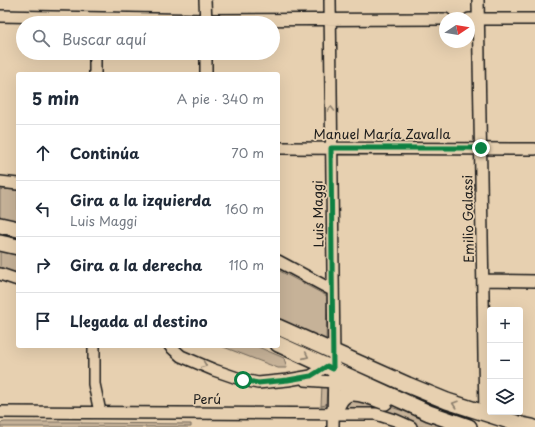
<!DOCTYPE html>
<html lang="es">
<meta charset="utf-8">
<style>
body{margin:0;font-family:"Playpen Sans",sans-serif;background:#f6f6f7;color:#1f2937}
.controls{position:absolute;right:12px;bottom:12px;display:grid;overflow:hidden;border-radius:4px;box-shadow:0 4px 16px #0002}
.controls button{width:36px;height:36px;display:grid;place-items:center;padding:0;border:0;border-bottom:1px solid #e0e1e3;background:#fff;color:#1f2937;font:20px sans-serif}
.compass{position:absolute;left:439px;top:12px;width:36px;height:36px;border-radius:50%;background:#fff;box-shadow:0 4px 16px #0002;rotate:78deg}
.stop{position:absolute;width:12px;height:12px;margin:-9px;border:3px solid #0b8043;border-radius:50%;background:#fff}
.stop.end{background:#0b8043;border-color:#fff;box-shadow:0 1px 4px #0008}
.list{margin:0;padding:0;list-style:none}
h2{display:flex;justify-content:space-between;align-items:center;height:52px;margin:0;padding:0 16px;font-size:17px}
h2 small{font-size:13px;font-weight:400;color:#747a83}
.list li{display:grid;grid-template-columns:26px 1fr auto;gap:12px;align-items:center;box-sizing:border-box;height:56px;padding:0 16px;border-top:1px solid #e0e1e3}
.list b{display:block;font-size:15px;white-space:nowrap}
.list p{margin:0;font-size:13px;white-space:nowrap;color:#747a83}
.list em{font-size:13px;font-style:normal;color:#747a83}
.icon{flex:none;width:22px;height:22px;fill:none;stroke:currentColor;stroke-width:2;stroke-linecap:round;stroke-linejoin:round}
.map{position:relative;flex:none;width:535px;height:427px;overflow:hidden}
.search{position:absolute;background:#fff;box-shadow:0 4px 16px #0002;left:16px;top:16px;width:264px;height:44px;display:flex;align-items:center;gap:10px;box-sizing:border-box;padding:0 14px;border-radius:22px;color:#747a83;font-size:15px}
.panel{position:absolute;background:#fff;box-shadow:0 4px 16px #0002;left:16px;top:72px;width:264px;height:276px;border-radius:4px}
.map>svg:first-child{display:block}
.green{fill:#c6b298;stroke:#71675a}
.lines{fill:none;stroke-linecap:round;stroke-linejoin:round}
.minor-casing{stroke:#1c1c1c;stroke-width:14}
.major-casing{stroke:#1c1c1c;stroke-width:18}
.minor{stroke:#e7d0b0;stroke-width:11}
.major{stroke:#e7d0b0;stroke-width:15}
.oneway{stroke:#8c7f6d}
.route{stroke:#0b8043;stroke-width:5}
.labels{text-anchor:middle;stroke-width:3.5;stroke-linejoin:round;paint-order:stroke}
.street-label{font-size:13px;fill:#1c1c1c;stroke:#e7d0b0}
</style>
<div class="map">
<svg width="535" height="427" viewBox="0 0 535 427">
<rect width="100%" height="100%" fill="#e7d0b0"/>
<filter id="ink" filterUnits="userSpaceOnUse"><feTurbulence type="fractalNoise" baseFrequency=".025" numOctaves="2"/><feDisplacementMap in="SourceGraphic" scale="8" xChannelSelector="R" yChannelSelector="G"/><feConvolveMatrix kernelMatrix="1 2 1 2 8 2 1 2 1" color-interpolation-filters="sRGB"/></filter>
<g filter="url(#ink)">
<path class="green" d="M0,189L18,190V224L0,220Z
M0,246L18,252V274L0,268Z
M278,270L327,296L326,344L278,321Z
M221,346H256L284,358L287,368H278Z
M322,385L327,386L326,405L321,406Z
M343,399H366L453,427H416L339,410Z
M5,422H81V423L191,424V427H0V423Z"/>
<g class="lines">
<defs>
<path id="minor" d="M205,0L206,23
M330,0L334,361L333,427
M478,0L485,414
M0,16L206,20L445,19
M469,19H535
M95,53V74
M206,53V74
M278,148L535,149
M0,182L18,184
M278,261L332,290
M0,274L18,280
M483,280L535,281
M94,346V384L100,412
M170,346L181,356L214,370L243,380L258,383L288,380L311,376L327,366
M305,380L333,382L359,393
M0,412L376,414L395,420L411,427"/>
<path id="major" d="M0,225L18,229
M0,243L18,247
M278,327L408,385L447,401L522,425L532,427
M278,344L429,413L469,427
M333,413C336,409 339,400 343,397C351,388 375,398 385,402"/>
</defs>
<use href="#minor" class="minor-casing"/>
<use href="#major" class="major-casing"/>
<use href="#minor" class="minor"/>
<use href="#major" class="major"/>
</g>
<defs><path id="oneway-chevron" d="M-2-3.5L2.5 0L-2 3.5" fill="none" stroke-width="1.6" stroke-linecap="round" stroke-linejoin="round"/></defs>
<g class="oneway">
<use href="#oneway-chevron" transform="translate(331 109) rotate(-91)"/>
<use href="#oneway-chevron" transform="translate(306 356) rotate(24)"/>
<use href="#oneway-chevron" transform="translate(204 365) rotate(23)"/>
<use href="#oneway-chevron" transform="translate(455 404) rotate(-162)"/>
</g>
</g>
<g class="lines" filter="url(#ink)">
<path class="route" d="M243,380L258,383L288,380L311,376L327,366L333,369L331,148H481"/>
</g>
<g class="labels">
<g class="street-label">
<text x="382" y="139">Manuel María Zavalla</text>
<text transform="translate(318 214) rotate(-91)" y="5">Luis Maggi</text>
<text transform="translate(468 219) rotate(-91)" y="5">Emilio Galassi</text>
<text x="207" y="404">Perú</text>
</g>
</g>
</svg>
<div class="controls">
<button>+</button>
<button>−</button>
<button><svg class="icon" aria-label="layers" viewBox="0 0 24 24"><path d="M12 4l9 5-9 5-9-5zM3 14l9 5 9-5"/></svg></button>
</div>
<svg class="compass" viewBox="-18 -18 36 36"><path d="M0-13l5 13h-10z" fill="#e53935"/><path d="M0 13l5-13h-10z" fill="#747a83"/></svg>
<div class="stop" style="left:243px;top:380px"></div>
<div class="stop end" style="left:481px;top:148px"></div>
<div class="search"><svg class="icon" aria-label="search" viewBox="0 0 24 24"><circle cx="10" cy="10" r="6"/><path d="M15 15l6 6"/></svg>Buscar aquí</div>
<section class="panel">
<h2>5 min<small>A pie · 340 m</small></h2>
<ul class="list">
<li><svg class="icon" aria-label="ahead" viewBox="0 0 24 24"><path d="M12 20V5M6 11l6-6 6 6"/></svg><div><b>Continúa</b></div><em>70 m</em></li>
<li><svg class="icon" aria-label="left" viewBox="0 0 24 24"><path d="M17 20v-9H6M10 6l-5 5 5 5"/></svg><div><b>Gira a la izquierda</b><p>Luis Maggi</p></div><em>160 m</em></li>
<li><svg class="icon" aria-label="right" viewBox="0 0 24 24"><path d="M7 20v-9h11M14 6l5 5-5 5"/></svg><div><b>Gira a la derecha</b></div><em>110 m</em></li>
<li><svg class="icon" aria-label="arrive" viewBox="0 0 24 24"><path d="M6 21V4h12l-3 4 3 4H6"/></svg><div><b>Llegada al destino</b></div></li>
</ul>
</section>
</div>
